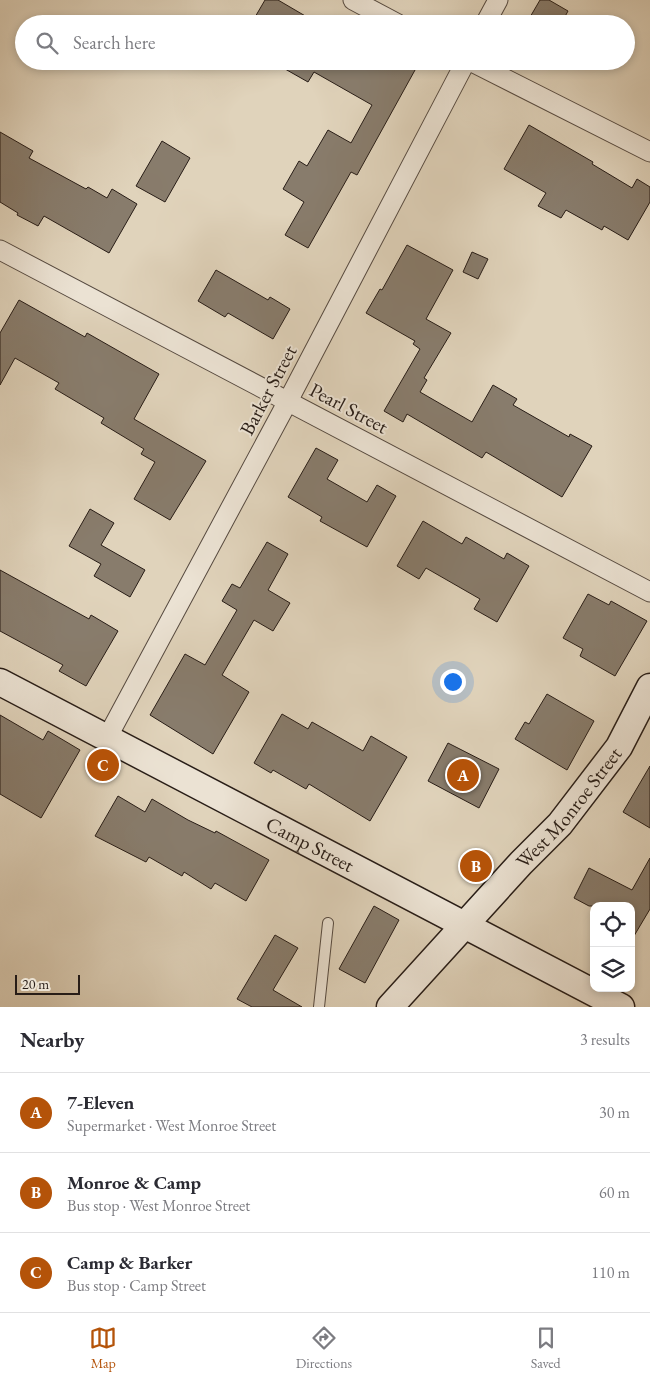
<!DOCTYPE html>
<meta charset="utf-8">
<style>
body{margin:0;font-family:"EB Garamond",serif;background:#f7f7f7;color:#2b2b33}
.controls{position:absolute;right:15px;bottom:15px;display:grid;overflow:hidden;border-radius:10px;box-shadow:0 2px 8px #0003}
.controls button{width:45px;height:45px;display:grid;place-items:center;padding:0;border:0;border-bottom:1px solid #e1e1e2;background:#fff;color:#2b2b33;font:25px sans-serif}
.scale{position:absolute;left:15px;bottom:12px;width:65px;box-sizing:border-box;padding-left:5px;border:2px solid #281d17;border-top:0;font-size:14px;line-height:18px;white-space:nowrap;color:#281d17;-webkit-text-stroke:4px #ebe2d3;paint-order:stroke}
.you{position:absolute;left:452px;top:681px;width:18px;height:18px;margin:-12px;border:4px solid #fff;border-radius:50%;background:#1a73e8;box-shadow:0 0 0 8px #1a73e833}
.badge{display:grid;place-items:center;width:32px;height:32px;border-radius:50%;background:#b45309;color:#fff;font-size:16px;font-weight:700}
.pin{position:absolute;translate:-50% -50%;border:2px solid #fff;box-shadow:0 1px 5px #0006}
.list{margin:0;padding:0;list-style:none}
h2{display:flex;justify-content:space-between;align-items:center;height:65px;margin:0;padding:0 20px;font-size:21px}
h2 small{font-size:16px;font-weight:400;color:#7c7c81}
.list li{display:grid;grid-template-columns:32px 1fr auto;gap:15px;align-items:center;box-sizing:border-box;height:80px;padding:0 20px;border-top:1px solid #e1e1e2}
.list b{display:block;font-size:19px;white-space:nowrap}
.list p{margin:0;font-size:16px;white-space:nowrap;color:#7c7c81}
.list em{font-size:16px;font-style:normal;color:#7c7c81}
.icon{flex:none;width:28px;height:28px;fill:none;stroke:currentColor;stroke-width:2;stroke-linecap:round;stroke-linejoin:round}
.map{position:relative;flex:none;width:650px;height:1007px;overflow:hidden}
.search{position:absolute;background:#fff;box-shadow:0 2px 8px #0003;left:15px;right:15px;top:15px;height:55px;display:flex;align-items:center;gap:12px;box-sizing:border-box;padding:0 18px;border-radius:28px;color:#7c7c81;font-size:19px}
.sheet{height:305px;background:#fff}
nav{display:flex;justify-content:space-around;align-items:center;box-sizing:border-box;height:70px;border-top:1px solid #e1e1e2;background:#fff;font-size:14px;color:#7c7c81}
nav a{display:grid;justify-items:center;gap:2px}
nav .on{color:#b45309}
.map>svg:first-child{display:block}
.building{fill:#887c6c;stroke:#281d17}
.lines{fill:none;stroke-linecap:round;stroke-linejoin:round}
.lane-casing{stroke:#564a40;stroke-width:12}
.street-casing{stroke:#564a40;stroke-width:21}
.secondary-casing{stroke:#281d17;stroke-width:29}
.lane{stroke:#ebe2d3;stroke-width:10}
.street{stroke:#ebe2d3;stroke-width:19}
.secondary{stroke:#ebe2d3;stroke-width:26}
.labels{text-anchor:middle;stroke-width:4;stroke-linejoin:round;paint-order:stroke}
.street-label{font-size:20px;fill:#281d17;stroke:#ebe2d3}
</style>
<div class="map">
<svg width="650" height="1007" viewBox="0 0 650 1007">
<rect width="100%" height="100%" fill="#e0d3bb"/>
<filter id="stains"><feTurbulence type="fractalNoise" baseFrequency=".004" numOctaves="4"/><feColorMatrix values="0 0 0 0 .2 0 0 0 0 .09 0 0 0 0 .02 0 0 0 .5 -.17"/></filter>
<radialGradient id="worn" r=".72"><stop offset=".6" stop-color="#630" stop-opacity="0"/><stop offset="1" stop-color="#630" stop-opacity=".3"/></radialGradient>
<path class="building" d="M265,0H278L319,24H251Z
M540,0H549L568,11L561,24H526Z
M271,61H420L357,175L351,172L308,248L285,235L304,202L283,189L299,161L307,166L328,130L351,143L372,105L314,72L308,82Z
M529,125L593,162L592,164L632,188L637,179L650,187V202L628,240L604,226L602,230L566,210L561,218L538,206L546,193L504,169Z
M0,132L33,151L29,158L86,189L88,187L107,198L112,189L137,204L109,253L44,216L38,226L17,215L18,213L0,202Z
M162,141L190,158L165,202L136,186Z
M407,245L453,270L426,319L451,333L424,378L427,380L420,392L472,422L493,385L517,399L513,405L569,437L570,434L592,446L562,497L486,452L482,458L407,414L403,422L384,411L420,349L413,344L415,341L366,313L380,289L382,290Z
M472,252L488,259L478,279L463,272Z
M216,270L268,300L270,297L290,309L273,339L228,313L225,317L198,301Z
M19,300L85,337L87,333L159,374L134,419L206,461L170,520L134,499L155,462L141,454L144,449L101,423L104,418L55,389L59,383L15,358L0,385V333Z
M316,448L338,460L327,479L367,502L377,485L396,496L367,547L320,521L322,517L288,497Z
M90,509L114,523L101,545L145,570L130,597L94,576L101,564L69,546Z
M423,521L462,544L466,537L504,559L507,553L529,566L497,622L474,609L480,599L426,568L419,579L397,566Z
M267,542L288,554L268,590L290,603L273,631L254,620L222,675L249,692L213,754L150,715L185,654L205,665L237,610L222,601L232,584L240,588Z
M0,570L89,619L91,615L118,631L86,686L59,671L63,665L0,631Z
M588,594L609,605L611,601L647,621L615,676L580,656L583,649L563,638Z
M547,694L594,721L567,770L515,739L525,722L529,724Z
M282,714L308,729L312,722L363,751L371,736L407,757L370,821L309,784L306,789L273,770L271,773L254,763Z
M0,715L43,740L48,731L80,750L41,818L0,794Z
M448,743L499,769L479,808L428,781Z
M650,766V828L623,812Z
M118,796L145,812L152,799L188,820L215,833L216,831L269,860L246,901L215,883L211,889L184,872L182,876L149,857L146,862L95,836Z
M650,858V909L631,941V906H589L574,898L589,868L632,890Z
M374,906L399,920L365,983L339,969Z
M275,935L298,948L273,990L302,1007H252L237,999Z"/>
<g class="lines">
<defs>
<path id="lane" d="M319,1007L328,923"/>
<path id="street" d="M353,0L398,24
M485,24L498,0
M470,61L650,152
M0,250L650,592
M107,738L288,401L466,61"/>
<g id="secondary">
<path id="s1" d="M0,682L621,1007"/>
<path id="s2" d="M390,1007L521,863L560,824L619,747L650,687"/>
</g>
</defs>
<use href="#lane" class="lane-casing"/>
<use href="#street" class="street-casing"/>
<use href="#secondary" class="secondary-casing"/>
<use href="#lane" class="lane"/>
<use href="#street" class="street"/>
<use href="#secondary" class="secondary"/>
</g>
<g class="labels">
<g class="street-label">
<text transform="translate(268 390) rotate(-62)" y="7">Barker Street</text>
<text transform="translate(349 408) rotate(28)" y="7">Pearl Street</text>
<text dy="7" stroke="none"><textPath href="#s2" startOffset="268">West Monroe Street</textPath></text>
<text dy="7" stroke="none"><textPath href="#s1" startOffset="350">Camp Street</textPath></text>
</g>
</g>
<rect width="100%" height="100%" filter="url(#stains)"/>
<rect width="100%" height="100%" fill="url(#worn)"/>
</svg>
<div class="controls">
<button><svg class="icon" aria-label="locate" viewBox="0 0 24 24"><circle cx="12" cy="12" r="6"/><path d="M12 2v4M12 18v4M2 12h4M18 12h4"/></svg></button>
<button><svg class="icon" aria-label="layers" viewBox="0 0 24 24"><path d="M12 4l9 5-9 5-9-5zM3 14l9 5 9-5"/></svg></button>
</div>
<div class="scale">20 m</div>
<div class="you"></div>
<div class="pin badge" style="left:463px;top:775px">A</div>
<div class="pin badge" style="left:476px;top:866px">B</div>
<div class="pin badge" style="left:103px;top:765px">C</div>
<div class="search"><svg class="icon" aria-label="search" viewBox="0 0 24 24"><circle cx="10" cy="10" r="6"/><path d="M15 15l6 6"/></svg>Search here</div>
</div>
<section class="sheet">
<h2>Nearby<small>3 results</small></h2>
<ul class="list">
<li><span class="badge">A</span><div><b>7-Eleven</b><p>Supermarket · West Monroe Street</p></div><em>30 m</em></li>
<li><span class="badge">B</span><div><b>Monroe &amp; Camp</b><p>Bus stop · West Monroe Street</p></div><em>60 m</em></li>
<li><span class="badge">C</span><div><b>Camp &amp; Barker</b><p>Bus stop · Camp Street</p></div><em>110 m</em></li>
</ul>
</section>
<nav>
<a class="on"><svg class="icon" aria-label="map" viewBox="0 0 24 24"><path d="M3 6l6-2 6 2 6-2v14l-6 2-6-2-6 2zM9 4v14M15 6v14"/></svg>Map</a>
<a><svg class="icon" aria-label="directions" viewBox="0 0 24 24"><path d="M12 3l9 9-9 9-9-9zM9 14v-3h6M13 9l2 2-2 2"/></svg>Directions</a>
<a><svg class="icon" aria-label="saved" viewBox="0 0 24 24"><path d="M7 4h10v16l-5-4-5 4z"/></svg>Saved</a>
</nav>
